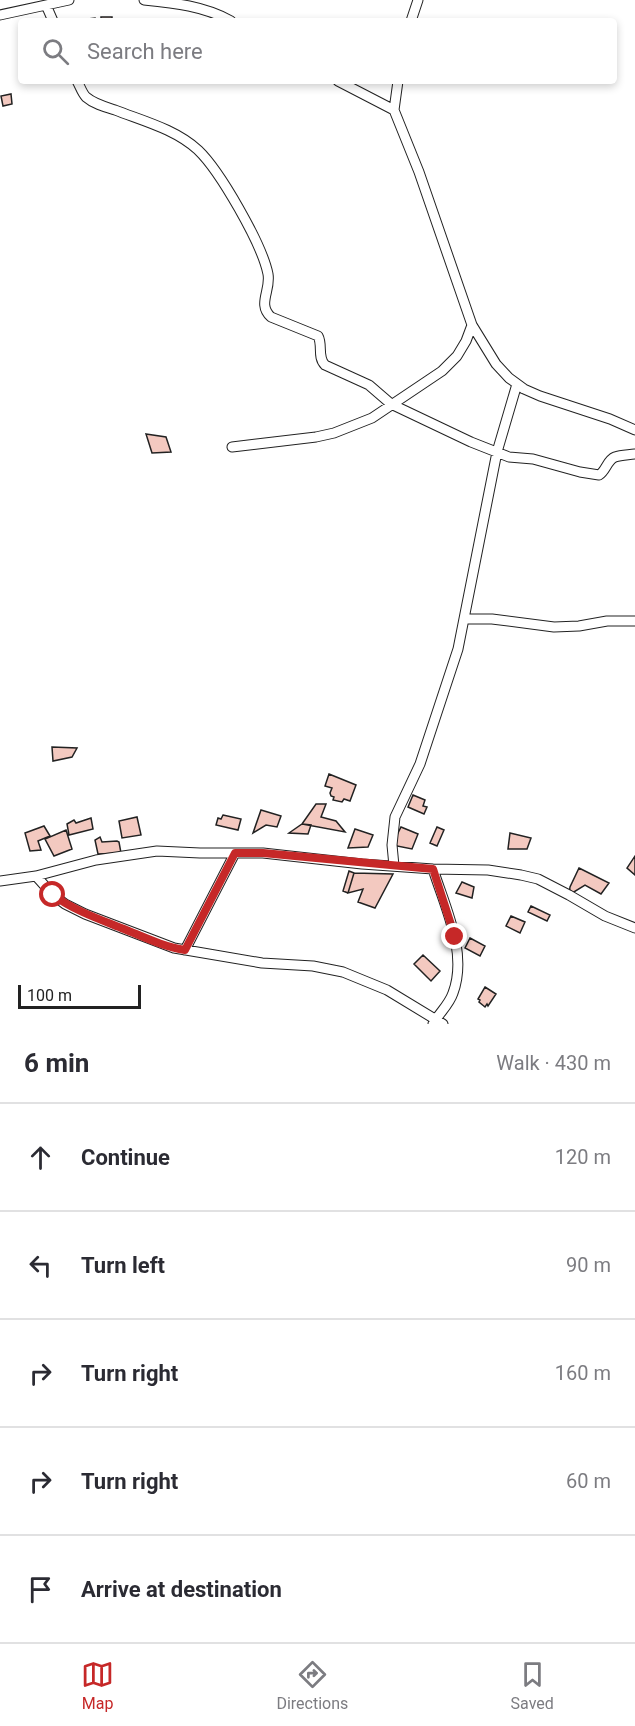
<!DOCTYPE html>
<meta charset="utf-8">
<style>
body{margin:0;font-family:Roboto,sans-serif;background:#f2f2f3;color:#2b2b33}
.scale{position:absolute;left:18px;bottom:15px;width:123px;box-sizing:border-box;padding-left:6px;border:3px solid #222;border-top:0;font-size:16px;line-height:21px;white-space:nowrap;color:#222;-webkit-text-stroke:4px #fff;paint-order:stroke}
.stop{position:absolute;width:18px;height:18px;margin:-14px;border:4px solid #c62828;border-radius:50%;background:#fff}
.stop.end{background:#c62828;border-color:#fff;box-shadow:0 2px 6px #0008}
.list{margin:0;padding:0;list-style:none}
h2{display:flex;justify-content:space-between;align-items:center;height:78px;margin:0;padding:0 24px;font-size:26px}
h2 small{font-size:20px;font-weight:400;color:#7c7c81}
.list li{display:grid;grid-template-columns:39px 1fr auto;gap:18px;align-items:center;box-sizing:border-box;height:108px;padding:0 24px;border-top:2px solid #e1e1e2}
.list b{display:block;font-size:22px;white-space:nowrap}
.list em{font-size:20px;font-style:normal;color:#7c7c81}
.icon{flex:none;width:33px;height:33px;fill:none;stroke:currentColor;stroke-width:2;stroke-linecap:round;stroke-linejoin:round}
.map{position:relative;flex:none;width:635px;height:1024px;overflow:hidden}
.search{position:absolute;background:#fff;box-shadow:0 3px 9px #0003;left:18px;right:18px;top:18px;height:66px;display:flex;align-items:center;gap:15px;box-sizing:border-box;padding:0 21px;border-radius:6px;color:#7c7c81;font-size:22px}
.sheet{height:618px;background:#fff}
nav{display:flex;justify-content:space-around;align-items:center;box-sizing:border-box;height:84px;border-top:2px solid #e1e1e2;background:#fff;font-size:16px;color:#7c7c81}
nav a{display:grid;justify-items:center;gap:3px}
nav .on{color:#c62828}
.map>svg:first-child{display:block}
.building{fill:#f3c9c0;stroke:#222;stroke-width:1.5}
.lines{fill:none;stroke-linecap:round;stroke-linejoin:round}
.minor-casing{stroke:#222;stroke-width:11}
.minor{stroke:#fff;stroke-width:9}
.route{stroke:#c62828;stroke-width:8}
</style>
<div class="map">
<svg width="635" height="1024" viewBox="0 0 635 1024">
<rect width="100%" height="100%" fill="#fff"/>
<path class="building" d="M101,17H112V21H101Z
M95,18V21H71Z
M11,94L12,104L3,106L1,96Z
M146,434L166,437L171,452L152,453Z
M52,747L77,748L72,757L53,761Z
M329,774L356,785L350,801L344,799L342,802L333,800L334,797L331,796L330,793L332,788L325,786Z
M413,795L425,800L423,806L427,807L424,814L408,807Z
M316,804H326L321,817L336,821L345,832L302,824Z
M261,810L281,816L277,827L266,825L253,833Z
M223,815L241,819L238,830L216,825L218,818L221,819Z
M137,817L141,835L122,838L119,821Z
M91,818L93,829L69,835L67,824L74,820L76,823Z
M302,824L311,825L308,834L289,833Z
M44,826L50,836L38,841L41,850L30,851L25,833Z
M401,827L418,834L412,849L392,845Z
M437,827L444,830L437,846L430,843Z
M355,829L373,835L368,847L348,848Z
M66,830L72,849L54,856L45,839Z
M510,833L531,838L527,849H508Z
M100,837L102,842L117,841L119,842L121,853L98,854L95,840Z
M635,856V875L627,868Z
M579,868L609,883L601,894L585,885L569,895L570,887Z
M349,871L354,873L348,893L343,891Z
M354,873L393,874L375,908L358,902L363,889L348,893Z
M462,882L474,887L472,898L456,893Z
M531,906L550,915L547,921L528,912Z
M511,916L525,922L520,933L506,926Z
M470,938L485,946L480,956L465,948Z
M423,955L440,971L431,981L414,964Z
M485,987L496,994L488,1006L487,1004L485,1007L479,1002L480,1000L478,999Z"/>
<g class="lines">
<defs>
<path id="minor" d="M144,0C175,3 204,6 231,21
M46,5L53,21
M0,15L69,0
M411,21L418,0
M77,81C80,86 82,93 86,97C94,104 105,107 115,110C143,121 175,129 198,150C220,171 262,244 268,274C271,291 257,304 271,317L318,336C323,345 317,357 325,365L369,385L391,404L471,442L509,457L533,459L580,472L599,475C606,471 607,460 615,457C621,455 629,455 635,454
M338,81L394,110
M398,81L394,110L419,172L472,325L496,364L509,378L524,389L540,396L610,419L635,430
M232,447L316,437L334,433L372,418L442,371L457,356L466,341L472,325
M464,619H492L554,627L579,626L607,621H635
M394,866L392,845L395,817L420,764L458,649L497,452L517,384
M36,876L53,895L65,904L85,914L174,948L262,963L313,966L343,972L387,990L443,1024
M0,881L36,876L96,860L157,851L200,853H263L362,864L433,869L488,870L521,875L538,879L569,895L605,916L635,928
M185,950L235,853
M433,1024C439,1013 449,1005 453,993C468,953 445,907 433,869"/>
</defs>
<use href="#minor" class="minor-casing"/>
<use href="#minor" class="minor"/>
</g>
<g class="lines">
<path class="route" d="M53,895C75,911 99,919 124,929C144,937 164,947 185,950L235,853H263L433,869L455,937"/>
</g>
</svg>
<div class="scale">100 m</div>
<div class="stop" style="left:53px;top:895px"></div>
<div class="stop end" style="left:455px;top:937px"></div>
<div class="search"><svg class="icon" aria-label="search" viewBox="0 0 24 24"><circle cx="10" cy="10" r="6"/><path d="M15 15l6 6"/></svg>Search here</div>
</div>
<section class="sheet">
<h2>6 min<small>Walk · 430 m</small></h2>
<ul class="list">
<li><svg class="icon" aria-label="ahead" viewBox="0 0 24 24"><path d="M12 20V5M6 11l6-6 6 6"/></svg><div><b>Continue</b></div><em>120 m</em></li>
<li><svg class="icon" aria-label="left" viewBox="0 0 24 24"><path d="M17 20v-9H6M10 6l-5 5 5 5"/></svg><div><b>Turn left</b></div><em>90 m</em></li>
<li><svg class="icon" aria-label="right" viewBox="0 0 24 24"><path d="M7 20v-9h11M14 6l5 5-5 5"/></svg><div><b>Turn right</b></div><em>160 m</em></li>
<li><svg class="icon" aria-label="right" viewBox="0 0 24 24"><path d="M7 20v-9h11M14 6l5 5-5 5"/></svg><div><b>Turn right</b></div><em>60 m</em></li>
<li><svg class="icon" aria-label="arrive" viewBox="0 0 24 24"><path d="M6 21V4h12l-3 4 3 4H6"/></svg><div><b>Arrive at destination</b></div></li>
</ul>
</section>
<nav>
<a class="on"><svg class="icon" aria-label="map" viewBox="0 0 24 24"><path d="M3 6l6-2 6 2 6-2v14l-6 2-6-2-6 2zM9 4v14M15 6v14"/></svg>Map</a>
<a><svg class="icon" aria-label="directions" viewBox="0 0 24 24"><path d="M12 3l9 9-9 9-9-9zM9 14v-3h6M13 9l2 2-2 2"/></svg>Directions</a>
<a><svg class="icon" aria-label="saved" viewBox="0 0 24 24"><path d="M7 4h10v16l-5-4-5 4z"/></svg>Saved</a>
</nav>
